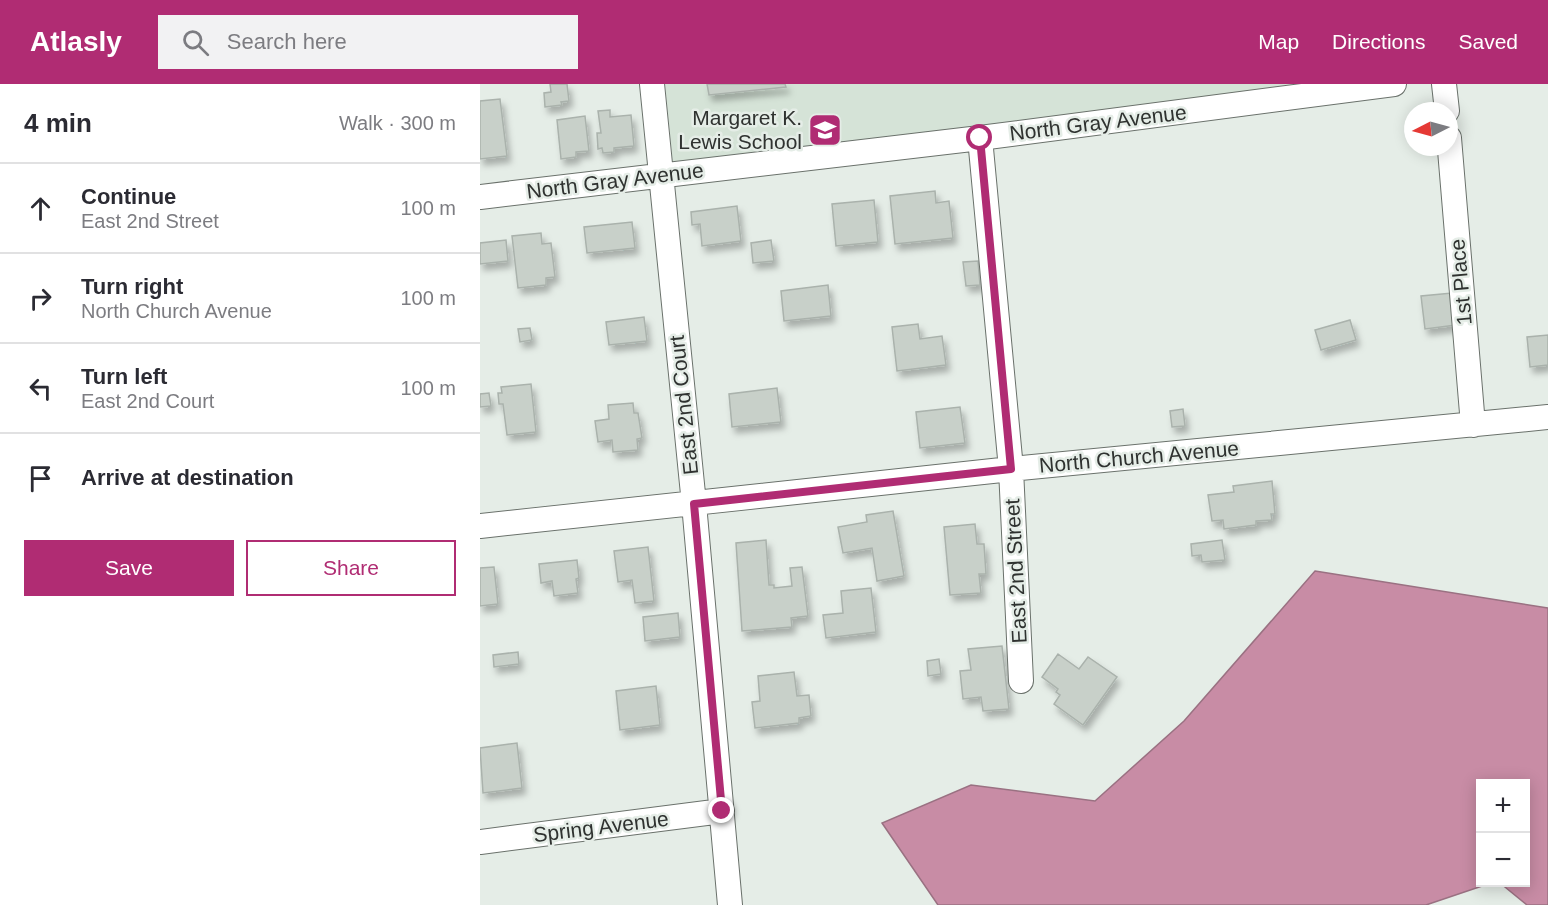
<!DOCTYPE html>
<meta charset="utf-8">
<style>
body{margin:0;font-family:Helvetica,sans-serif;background:#f2f2f3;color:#2b2b33}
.controls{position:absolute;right:18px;bottom:18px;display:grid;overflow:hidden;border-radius:0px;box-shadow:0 3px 15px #0003}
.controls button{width:54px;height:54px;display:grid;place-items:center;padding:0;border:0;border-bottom:2px solid #e1e1e2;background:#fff;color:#2b2b33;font:30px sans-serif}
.compass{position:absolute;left:924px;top:18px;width:54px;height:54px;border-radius:50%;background:#fff;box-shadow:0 3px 15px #0003;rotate:264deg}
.stop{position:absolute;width:18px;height:18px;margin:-14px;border:4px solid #b02c73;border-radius:50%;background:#fff}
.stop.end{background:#b02c73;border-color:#fff;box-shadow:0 2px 6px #0008}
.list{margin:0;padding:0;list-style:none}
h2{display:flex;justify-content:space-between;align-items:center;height:78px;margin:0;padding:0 24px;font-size:26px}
h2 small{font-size:20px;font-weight:400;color:#7c7c81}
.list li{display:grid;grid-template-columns:39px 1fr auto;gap:18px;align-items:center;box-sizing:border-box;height:90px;padding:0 24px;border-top:2px solid #e1e1e2}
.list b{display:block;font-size:22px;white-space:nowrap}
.list p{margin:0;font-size:20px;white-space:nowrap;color:#7c7c81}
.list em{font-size:20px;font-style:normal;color:#7c7c81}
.actions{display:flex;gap:12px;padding:18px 24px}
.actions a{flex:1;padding:14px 0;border:2px solid #b02c73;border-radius:0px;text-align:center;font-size:21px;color:#b02c73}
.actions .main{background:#b02c73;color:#fff}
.icon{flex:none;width:33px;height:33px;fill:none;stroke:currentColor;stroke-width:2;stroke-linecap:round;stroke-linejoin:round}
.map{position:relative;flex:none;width:1068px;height:821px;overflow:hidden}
header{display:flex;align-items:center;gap:36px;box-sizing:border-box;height:84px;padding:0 30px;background:#b02c73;color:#fff}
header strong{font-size:28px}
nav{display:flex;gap:33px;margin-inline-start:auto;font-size:21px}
.search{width:420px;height:54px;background:#f2f2f3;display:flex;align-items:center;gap:15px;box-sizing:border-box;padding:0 21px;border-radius:0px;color:#7c7c81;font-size:22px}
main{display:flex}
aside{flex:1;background:#fff}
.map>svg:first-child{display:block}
.built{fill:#d5e3d7}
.water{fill:#c88ca5;stroke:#9a7182;stroke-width:1.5}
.building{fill:#c8d0c9;stroke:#aab2ac;stroke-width:1.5;filter:url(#shadow)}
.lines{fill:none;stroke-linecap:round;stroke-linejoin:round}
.minor-casing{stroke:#6a716b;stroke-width:26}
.minor{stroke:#fff;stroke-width:24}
.route{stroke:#b02c73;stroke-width:8}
.labels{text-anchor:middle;stroke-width:5;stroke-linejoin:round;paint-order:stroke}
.poi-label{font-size:21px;fill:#2f3230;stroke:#e5ede7;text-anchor:end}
.street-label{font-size:21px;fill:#2f3230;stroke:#e5ede7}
</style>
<header>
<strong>Atlasly</strong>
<div class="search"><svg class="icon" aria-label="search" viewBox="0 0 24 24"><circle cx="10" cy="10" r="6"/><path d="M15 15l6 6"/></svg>Search here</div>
<nav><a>Map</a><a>Directions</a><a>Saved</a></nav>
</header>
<main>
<aside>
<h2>4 min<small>Walk · 300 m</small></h2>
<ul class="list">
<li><svg class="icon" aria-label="ahead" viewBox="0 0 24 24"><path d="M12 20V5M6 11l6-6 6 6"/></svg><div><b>Continue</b><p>East 2nd Street</p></div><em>100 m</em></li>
<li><svg class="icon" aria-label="right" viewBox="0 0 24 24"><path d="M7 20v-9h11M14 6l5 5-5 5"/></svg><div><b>Turn right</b><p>North Church Avenue</p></div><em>100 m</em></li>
<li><svg class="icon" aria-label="left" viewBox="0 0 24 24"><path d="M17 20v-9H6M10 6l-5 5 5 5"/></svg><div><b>Turn left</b><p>East 2nd Court</p></div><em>100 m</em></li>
<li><svg class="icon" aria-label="arrive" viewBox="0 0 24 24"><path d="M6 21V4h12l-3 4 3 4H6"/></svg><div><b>Arrive at destination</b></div></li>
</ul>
<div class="actions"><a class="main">Save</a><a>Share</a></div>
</aside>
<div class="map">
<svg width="1068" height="821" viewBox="0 0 1068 821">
<defs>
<filter id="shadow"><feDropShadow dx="3.5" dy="6" stdDeviation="3" flood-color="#0004"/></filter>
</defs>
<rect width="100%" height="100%" fill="#e5ede7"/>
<path class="built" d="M185,0H825L428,56L193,81Z"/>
<path class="water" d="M835,487L1068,524V821H1047L1020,799L1046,798V700H1000V798L1011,799L946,821H458L402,739L491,701L615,717L704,637Z"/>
<path class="building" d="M70,0H87L89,17L81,18L82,21L65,23L64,9L71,8Z
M227,0H305L306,3L229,11Z
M20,15L27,72L0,75V17Z
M130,26V33L151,31L154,62L134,64V68L123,69L122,64L118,65L117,49H121L118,27Z
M105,32L109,67L96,68V73L81,75L77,36Z
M455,107L456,119L469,117L473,154L415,160L410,112Z
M394,116L398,158L356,162L352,120Z
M257,122L261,157L222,162L220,140L212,141L211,128Z
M152,138L155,164L107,169L104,143Z
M61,149L62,160L71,159L75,193L66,194V201L38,204L32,152Z
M26,156L28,177L0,180V159Z
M291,156L294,177L273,179L271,159Z
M498,177L500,201L486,202L483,178Z
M348,201L351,232L304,237L301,207Z
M972,209L976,241L945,245L941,212Z
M164,233L167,257L129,261L126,238Z
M870,236L876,256L841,266L835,246Z
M438,240L440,255L462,252L466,281L417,287L412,243Z
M50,244L52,256L40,258L38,245Z
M1068,251V281L1050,283L1047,253Z
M51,300L56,348L27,351L23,320H19L18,309H22L21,303Z
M297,304L301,338L252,343L249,310Z
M9,309L11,322L0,323V310Z
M153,319L154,329H158L162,354L157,355L158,366L133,368L132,356L118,358L115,337L129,335L128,321Z
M480,323L485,359L440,364L436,328Z
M703,325L705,342L692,343L690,327Z
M792,397L795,430H791L792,436L776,437V441L744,445L743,436L732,437L728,411L754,408L753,402Z
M413,427L424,492L397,497L392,464L363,469L358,443L387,438L386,431Z
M495,440L497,460H504L506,490H499L501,509L470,511L464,443Z
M286,456L289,501H294V504L312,502L310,484L322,483L328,532L311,534L312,543L262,547L256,459Z
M742,456L745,476L722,478L721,471L712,472L711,460Z
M168,463L174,517L155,519L152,496L138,498L134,467Z
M97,476L99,494L96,495L98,509L74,512L72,497L61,499L59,480Z
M14,483L18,520L0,522V484Z
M391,504L396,548L346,554L343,531L363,529L361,507Z
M198,529L200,553L165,557L163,533Z
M522,562L529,625L503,627L501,613L483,615L480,587L491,586L488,565Z
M38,568L39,580L14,583L13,571Z
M578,570L599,585L608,573L637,593L603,641L574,620L580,611L576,608L578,605L562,593Z
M459,575L461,590L448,592L447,577Z
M314,588L317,612L329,611L331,632L319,634V639L275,644L272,618L280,617L278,592Z
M176,602L180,641L140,646L136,607Z
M37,659L42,704L3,709L0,664Z"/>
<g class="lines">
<defs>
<path id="minor" d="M172,0L214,420L250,821
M964,0L967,27
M500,54L531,385L541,597
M969,54L993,341
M0,113L500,54L914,0
M0,442L531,385L1068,333
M0,758L242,727"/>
</defs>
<use href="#minor" class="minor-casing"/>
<use href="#minor" class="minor"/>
</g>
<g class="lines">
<path class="route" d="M242,727L214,420L531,385L500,54"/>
</g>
<defs>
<symbol id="school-square" viewBox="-11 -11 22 22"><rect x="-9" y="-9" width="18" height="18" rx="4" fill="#b02c73" stroke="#e5ede7"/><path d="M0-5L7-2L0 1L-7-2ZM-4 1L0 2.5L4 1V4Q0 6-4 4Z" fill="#fff"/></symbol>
</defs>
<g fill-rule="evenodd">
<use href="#school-square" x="326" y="27" width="38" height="38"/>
</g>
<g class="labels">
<g class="poi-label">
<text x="322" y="41">Margaret K.<tspan x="322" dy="24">Lewis School</tspan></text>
</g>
<g class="street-label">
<text transform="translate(618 39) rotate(-7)" y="7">North Gray Avenue</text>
<text transform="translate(135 97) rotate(-7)" y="7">North Gray Avenue</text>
<text transform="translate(981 198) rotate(-95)" y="7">1st Place</text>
<text transform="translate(204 321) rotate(-96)" y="7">East 2nd Court</text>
<text transform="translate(659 373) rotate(-5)" y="7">North Church Avenue</text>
<text transform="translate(536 487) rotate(-93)" y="7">East 2nd Street</text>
<text transform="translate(121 743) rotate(-7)" y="7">Spring Avenue</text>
</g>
</g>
</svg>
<div class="controls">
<button>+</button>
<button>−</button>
</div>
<svg class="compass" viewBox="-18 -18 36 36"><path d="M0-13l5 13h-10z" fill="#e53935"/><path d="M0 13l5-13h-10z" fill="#7c7c81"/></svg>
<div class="stop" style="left:500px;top:54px"></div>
<div class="stop end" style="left:242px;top:727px"></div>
</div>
</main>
